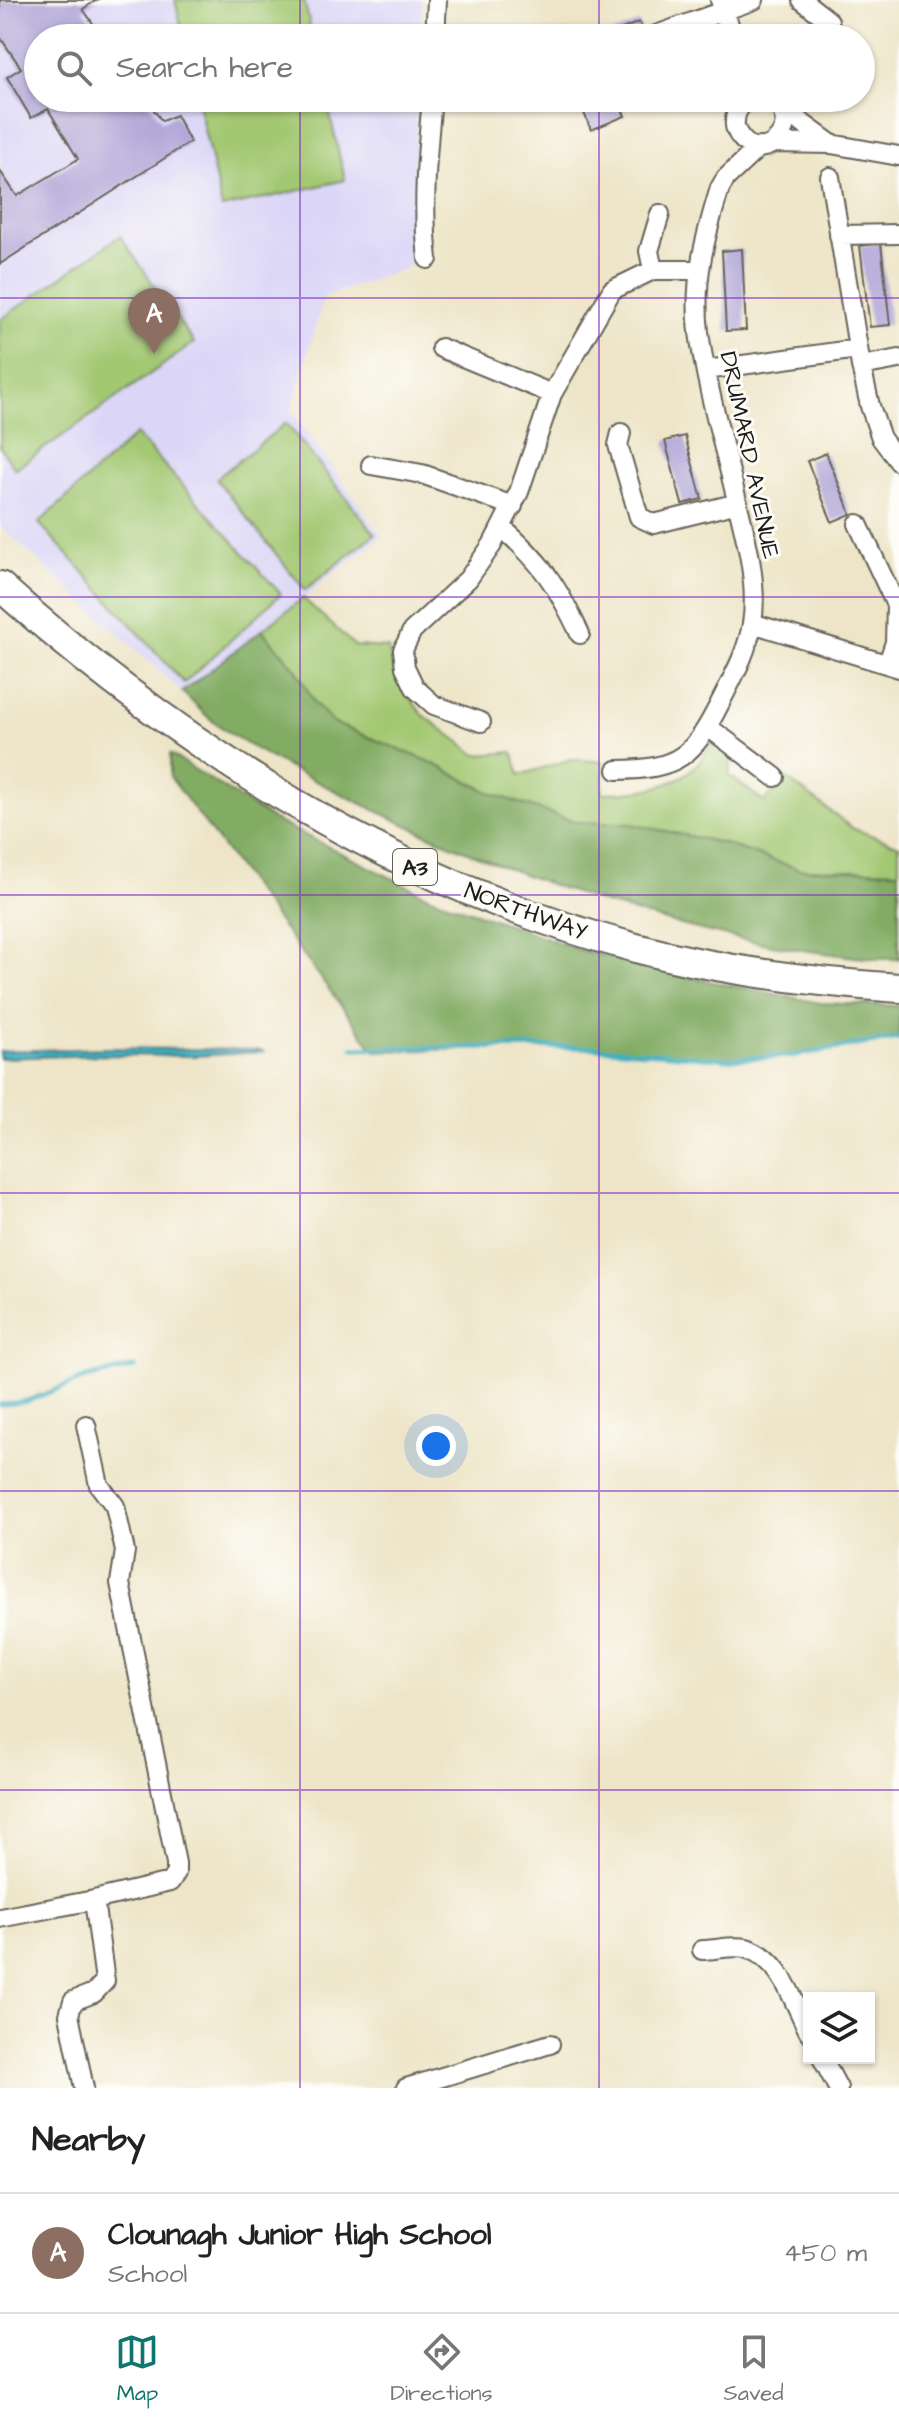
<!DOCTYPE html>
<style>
body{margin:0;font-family:"Architects Daughter",sans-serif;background:#f6f6f6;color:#222}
.controls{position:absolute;right:24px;bottom:24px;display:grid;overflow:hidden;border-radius:0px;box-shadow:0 2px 6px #0004}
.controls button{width:72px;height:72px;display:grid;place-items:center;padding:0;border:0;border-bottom:2px solid #e0e0e0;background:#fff;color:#222;font:40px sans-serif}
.you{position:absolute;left:436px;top:1446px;width:28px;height:28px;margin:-20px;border:6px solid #fff;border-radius:50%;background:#1a73e8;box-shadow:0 0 0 12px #1a73e833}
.badge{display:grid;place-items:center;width:52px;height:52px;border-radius:50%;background:#0f766e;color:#fff;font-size:26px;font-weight:700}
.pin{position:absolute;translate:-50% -66px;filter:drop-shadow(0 2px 4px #0008)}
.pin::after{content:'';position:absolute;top:42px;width:28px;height:24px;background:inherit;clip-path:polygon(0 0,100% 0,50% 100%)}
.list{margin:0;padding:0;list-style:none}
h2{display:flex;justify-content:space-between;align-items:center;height:104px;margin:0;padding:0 32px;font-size:34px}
h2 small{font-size:26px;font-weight:400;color:#767676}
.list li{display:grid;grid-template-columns:52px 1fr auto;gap:24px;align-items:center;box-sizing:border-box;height:120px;padding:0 32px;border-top:2px solid #e0e0e0}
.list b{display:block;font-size:30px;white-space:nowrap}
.list p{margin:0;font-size:26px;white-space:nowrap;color:#767676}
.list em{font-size:26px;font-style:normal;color:#767676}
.icon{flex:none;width:44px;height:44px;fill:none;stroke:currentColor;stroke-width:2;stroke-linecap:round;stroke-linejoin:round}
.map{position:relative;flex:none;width:899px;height:2088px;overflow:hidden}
.search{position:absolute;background:#fff;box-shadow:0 2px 6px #0004;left:24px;right:24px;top:24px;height:88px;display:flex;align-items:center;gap:20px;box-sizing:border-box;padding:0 28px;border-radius:44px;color:#767676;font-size:30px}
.sheet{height:224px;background:#fff}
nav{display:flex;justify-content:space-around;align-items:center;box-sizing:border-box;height:112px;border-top:2px solid #e0e0e0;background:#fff;font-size:22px;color:#767676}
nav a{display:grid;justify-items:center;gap:4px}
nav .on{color:#0f766e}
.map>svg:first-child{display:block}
.built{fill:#dbd6f7}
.green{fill:#a3c872;stroke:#607247;stroke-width:2}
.forest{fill:#82ac64;stroke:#4f6440;stroke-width:2}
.water{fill:#40adbe;stroke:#2e646d;stroke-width:2}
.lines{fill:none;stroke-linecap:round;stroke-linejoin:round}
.stream{stroke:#40adbe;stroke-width:5}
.building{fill:#afa4d7}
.minor-casing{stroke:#666258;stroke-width:22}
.highway-casing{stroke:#666258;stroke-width:32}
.minor{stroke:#fff;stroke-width:18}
.highway{stroke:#fff;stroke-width:28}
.grid{fill:none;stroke:#7b2cbf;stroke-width:2;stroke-opacity:0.55}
.labels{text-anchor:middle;stroke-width:6;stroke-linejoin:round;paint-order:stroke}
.shield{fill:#fdfcf7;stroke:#605f5e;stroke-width:2}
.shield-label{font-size:22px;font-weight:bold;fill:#1c1c1c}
.street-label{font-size:24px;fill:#1c1c1c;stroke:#fdfcf7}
</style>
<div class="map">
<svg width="899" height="2088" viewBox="0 0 899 2088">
<rect width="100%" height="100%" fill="#fdfcf7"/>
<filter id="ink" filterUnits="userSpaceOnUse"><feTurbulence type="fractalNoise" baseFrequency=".0125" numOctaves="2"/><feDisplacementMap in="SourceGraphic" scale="16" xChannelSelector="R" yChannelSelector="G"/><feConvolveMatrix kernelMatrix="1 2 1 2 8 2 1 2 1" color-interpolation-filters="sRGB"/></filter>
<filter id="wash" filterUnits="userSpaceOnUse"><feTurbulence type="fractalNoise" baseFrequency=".006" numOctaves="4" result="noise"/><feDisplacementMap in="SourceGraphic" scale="32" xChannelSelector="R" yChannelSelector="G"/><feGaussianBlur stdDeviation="1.8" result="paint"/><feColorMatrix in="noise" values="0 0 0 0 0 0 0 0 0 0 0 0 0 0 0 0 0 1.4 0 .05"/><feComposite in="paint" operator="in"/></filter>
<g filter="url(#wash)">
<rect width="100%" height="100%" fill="#eee5c8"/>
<path class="built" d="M0,0H422L421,38H38V98H418L410,267L324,297L291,411L382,536L182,692L0,526Z"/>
<path class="green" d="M175,0H304L313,38H184Z
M197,98H326L345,180L222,208Z
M120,236L194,343L15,469L0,447V320Z
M286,423L375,534L305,590L216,479Z
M136,434L281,594L184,683L39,523Z
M303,598L355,646L388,648L397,680L422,714L477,755L513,752L520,775L572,759L603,762V793C649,793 694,785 713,739L733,752L729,775L764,802L786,778L854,829L899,845V871L798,869L722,843L631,824L575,822L493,794L428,761L333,723L314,702L296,669L262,630Z"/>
<path class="forest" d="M262,630L296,669L314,702L333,723L428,761L493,794L575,822L631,824L722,843L798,869L899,871V959C866,960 835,954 803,950C648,927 496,870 356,801C309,778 260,755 218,725C205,716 194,703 182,692Z
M170,754L274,820L428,896L581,950L682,976L820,1003L899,1006V1038L790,1056L727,1059L586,1047L375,1051L170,777Z"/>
<path class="water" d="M109,1048L260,1050L265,1052L194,1056L108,1055L0,1058V1051Z"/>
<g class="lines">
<path class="stream" d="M353,1048L586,1047L727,1059L790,1056L899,1038
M0,1405L27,1401L86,1378L135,1367"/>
</g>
<g id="blocks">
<path class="building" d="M0,0H97L83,9L103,38H38V98H145L162,121L176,115L190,142L0,264V171L17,196L78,159L48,109L31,118L7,77L21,68L0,37Z
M639,22L645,38H600Z
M578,98H617L625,116L591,130Z
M881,243L890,325L870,327L860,246Z
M742,249L746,330L726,331L722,251Z
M685,436L702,499L682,504L665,441Z
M826,453L851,514L832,522L807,461Z"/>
</g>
</g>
<g filter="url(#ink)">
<use href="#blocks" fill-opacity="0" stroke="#666258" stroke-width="2"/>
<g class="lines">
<defs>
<path id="minor" d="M720,0L734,38
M802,0L829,21L831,38
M656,35L754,0
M435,38L437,0
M753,98C743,102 735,109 735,121C734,127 737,133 741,138C766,169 810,117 766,98
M780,107L831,144
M773,143L831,144L899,156
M830,177L861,366L870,406L881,438L899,462
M839,235L899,234
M428,259C422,205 427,152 432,98
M653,270L649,251L660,214
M441,348L552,394
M861,366L899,359
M706,370L858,349
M621,433L618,445L639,517L654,524L738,503
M371,465L422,474L513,506
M858,524L896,605L895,642L888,663
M501,527C541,561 558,587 580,634
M752,623L899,668
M481,722L434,705L415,688L405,667L403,650L412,631L468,579L492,545L519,492L552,394L612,290L653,270H698
M708,727L775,777
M617,770C678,769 693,757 720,703C733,677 747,653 752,624C758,587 748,546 739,510C726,451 707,392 699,332C693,280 705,237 720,188L726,178L759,147
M86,1425L99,1485L115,1506L125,1551L120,1583L176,1863V1873L170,1882L94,1900
M0,1918L94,1900L105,1981L94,1993L73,2001L69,2015L84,2088
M702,1950C715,1950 733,1945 746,1948C781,1957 794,2004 809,2032
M822,2058L838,2088
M406,2088L550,2044"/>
<path id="highway" d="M0,586C183,750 397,884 636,948C722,971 811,982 899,988"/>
</defs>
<use href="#minor" class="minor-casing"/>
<use href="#highway" class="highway-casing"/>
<use href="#minor" class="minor"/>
<use href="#highway" class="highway"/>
</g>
</g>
<path class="grid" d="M300,0V38M599,0V38M300,98V2088M599,98V2088M0,298H899M0,597H899M0,895H899M0,1193H899M0,1491H899M0,1790H899"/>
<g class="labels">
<rect class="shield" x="393" y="849" width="44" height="36" rx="6"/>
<g class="shield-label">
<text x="415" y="875">A3</text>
</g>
<g class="street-label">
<text transform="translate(750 455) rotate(78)" y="8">DRUMARD AVENUE</text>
<text transform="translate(526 911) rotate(20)" y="8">NORTHWAY</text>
</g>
</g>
</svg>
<div class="controls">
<button><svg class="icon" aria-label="layers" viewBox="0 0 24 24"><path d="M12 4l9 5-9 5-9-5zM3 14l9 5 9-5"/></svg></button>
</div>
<div class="you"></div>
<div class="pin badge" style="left:154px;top:354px;background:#8d6e63">A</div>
<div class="search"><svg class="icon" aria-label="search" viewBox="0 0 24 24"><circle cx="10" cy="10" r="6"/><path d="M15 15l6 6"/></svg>Search here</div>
</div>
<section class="sheet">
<h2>Nearby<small></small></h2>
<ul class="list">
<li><span class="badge" style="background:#8d6e63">A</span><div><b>Clounagh Junior High School</b><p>School</p></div><em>450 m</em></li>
</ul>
</section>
<nav>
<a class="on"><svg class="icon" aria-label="map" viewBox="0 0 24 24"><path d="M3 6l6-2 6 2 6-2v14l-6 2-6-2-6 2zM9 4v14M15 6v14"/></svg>Map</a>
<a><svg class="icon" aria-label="directions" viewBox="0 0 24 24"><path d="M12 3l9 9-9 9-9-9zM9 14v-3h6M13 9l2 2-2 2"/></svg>Directions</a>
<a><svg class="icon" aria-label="saved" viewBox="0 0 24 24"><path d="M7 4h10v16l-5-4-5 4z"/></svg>Saved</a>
</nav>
